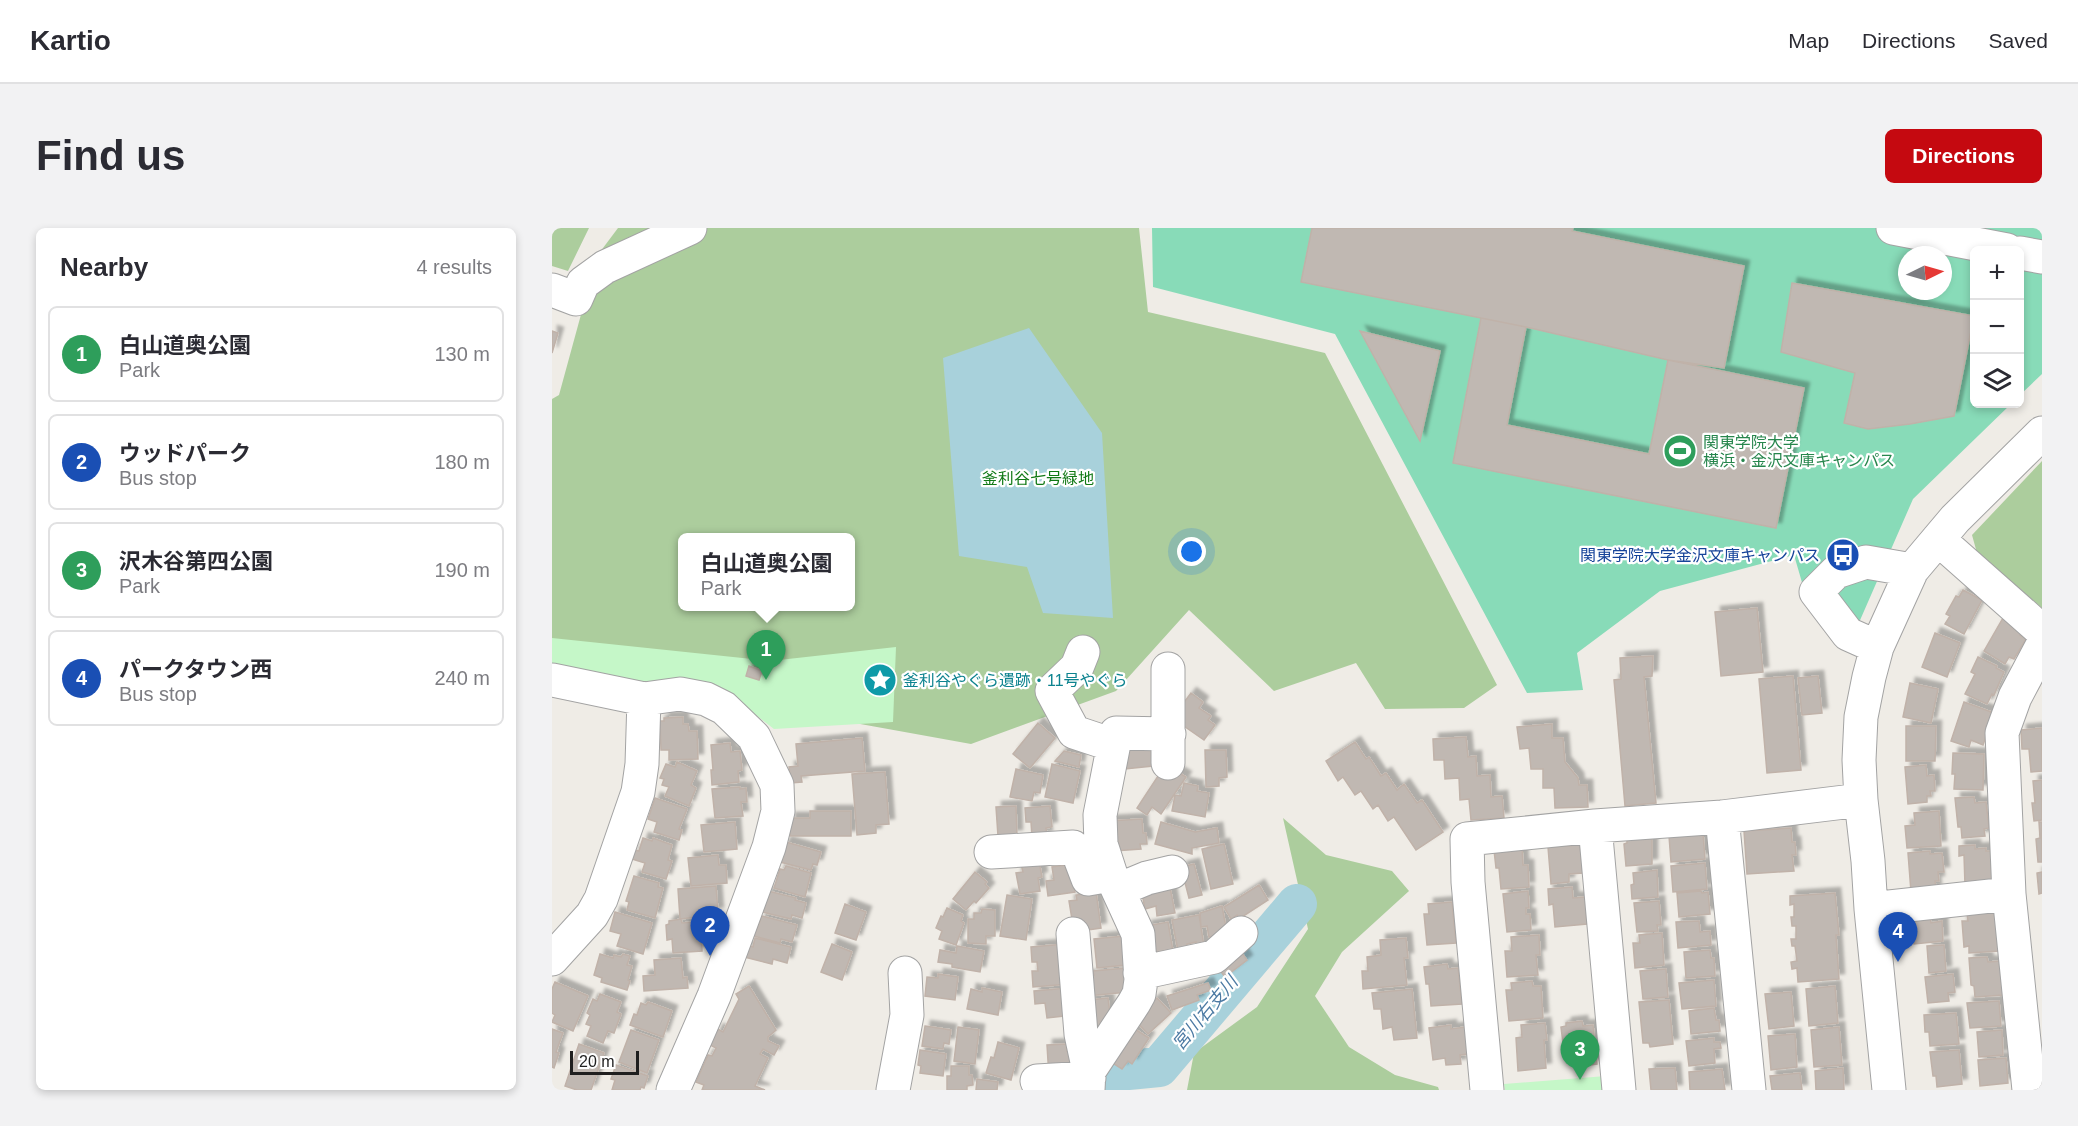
<!DOCTYPE html>
<meta charset="utf-8">
<style>
body{margin:0;font-family:Helvetica,"Noto Sans JP",sans-serif;background:#f2f2f3;color:#2b2b33}
.controls{position:absolute;right:18px;top:18px;display:grid;overflow:hidden;border-radius:9px;box-shadow:0 3px 9px #0003}
.controls button{width:54px;height:54px;display:grid;place-items:center;padding:0;border:0;border-bottom:2px solid #e1e1e2;background:#fff;color:#2b2b33;font:30px sans-serif}
.compass{position:absolute;left:1346px;top:18px;width:54px;height:54px;border-radius:50%;background:#fff;box-shadow:0 3px 9px #0003;rotate:85deg}
.scale{position:absolute;left:18px;bottom:15px;width:69px;box-sizing:border-box;padding-left:6px;border:3px solid #1f1f1f;border-top:0;font-size:16px;line-height:21px;white-space:nowrap;color:#1f1f1f;-webkit-text-stroke:4px #fff;paint-order:stroke}
.you{position:absolute;left:640px;top:324px;width:21px;height:21px;margin:-15px;border:4px solid #fff;border-radius:50%;background:#1a73e8;box-shadow:0 0 0 9px #1a73e833}
.badge{display:grid;place-items:center;width:39px;height:39px;border-radius:50%;background:#c50910;color:#fff;font-size:20px;font-weight:700}
.pin{position:absolute;translate:-50% -50px;filter:drop-shadow(0 2px 3px #0008)}
.pin::after{content:'';position:absolute;top:32px;width:21px;height:18px;background:inherit;clip-path:polygon(0 0,100% 0,50% 100%)}
.popup{position:absolute;left:126px;top:305px;width:177px;height:78px;box-sizing:border-box;display:grid;place-content:center;border-radius:9px;background:#fff;filter:drop-shadow(0 2px 4px #0005);font-size:20px;white-space:nowrap;color:#7c7c81}
.popup b{font-size:22px;color:#2b2b33}
.popup::after{content:'';position:absolute;left:50%;top:100%;margin-left:-12px;border:12px solid transparent;border-top-color:#fff}
.list{margin:0;padding:0;list-style:none}
h2{display:flex;justify-content:space-between;align-items:center;height:78px;margin:0;padding:0 24px;font-size:26px}
h2 small{font-size:20px;font-weight:400;color:#7c7c81}
.list li{display:grid;grid-template-columns:39px 1fr auto;gap:18px;align-items:center;box-sizing:border-box;height:96px;margin:0 12px 12px;padding:0 12px;border:2px solid #e1e1e2;border-radius:9px}
.list b{display:block;font-size:22px;white-space:nowrap}
.list p{margin:0;font-size:20px;white-space:nowrap;color:#7c7c81}
.list em{font-size:20px;font-style:normal;color:#7c7c81}
.icon{flex:none;width:33px;height:33px;fill:none;stroke:currentColor;stroke-width:2;stroke-linecap:round;stroke-linejoin:round}
.map{position:relative;flex:none;width:1490px;height:862px;overflow:hidden;border-radius:9px}
header{display:flex;align-items:center;gap:36px;box-sizing:border-box;height:84px;padding:0 30px;background:#fff;border-bottom:2px solid #e1e1e2}
header strong{font-size:28px}
nav{display:flex;gap:33px;margin-inline-start:auto;font-size:21px}
.intro{display:flex;align-items:center;justify-content:space-between;box-sizing:border-box;height:144px;padding:0 36px}
h1{margin:0;font-size:42px}
.button{padding:15px 27px;border-radius:9px;background:#c50910;color:#fff;font-size:21px;font-weight:700}
main{display:flex;gap:36px;padding:0 36px}
aside{flex:1;background:#fff;border-radius:9px;box-shadow:0 3px 9px #0003}
.map>svg:first-child{display:block}
.forest{fill:#accd9d;fill-rule:evenodd}
.park{fill:#c5f7c8}
.pitch{fill:#88dbb8;fill-rule:evenodd}
.water{fill:#a8d1db}
.lines{fill:none;stroke-linecap:round;stroke-linejoin:round}
.river{stroke:#a8d1db;stroke-width:40}
.building{fill:#c0b8b2;stroke:#c0b2a9;stroke-width:1.5;filter:url(#shadow)}
.minor-casing{stroke:#a3a3a3;stroke-width:35}
.minor{stroke:#fff;stroke-width:33}
.labels{text-anchor:middle;stroke-width:4.5;stroke-linejoin:round;paint-order:stroke}
.leisure-label{font-size:16px;fill:#27864d;stroke:#fff;text-anchor:start}
.park-label{font-size:16px;fill:#117916;stroke:#fff}
.transit-label{font-size:16px;fill:#164399;stroke:#fff;text-anchor:end}
.culture-label{font-size:16px;fill:#0d838f;stroke:#fff;text-anchor:start}
.water-label{font-size:18px;font-style:italic;fill:#4c7aa3;stroke:#fff}
</style>
<header>
<strong>Kartio</strong>
<nav><a>Map</a><a>Directions</a><a>Saved</a></nav>
</header>
<div class="intro"><h1>Find us</h1><a class="button">Directions</a></div>
<main>
<aside>
<h2>Nearby<small>4 results</small></h2>
<ul class="list">
<li><span class="badge" style="background:#2e9e5b">1</span><div><b>白山道奥公園</b><p>Park</p></div><em>130 m</em></li>
<li><span class="badge" style="background:#1a4fb4">2</span><div><b>ウッドパーク</b><p>Bus stop</p></div><em>180 m</em></li>
<li><span class="badge" style="background:#2e9e5b">3</span><div><b>沢木谷第四公園</b><p>Park</p></div><em>190 m</em></li>
<li><span class="badge" style="background:#1a4fb4">4</span><div><b>パークタウン西</b><p>Bus stop</p></div><em>240 m</em></li>
</ul>
</aside>
<div class="map">
<svg width="1490" height="862" viewBox="0 0 1490 862">
<defs>
<filter id="shadow"><feDropShadow dx="5.5" dy="-5.5" stdDeviation="1.5" flood-color="#0004"/></filter>
</defs>
<rect width="100%" height="100%" fill="#efece6"/>
<path class="forest" d="M0,0H37L16,43L0,38Z
M66,0H587L596,84L773,125L945,457L912,480L833,481L804,435L722,463L637,382L564,463L419,516L108,460L0,428V171L7,167L45,28ZM130,310H298V378H130Z
M1490,233V380L1425,325L1420,307Z
M731,590L774,627L840,643L857,663L790,724L763,768L797,819L843,847L886,859L887,862H635L642,825L705,779L756,701Z"/>
<path class="park" d="M0,410L218,433L344,419L341,494L222,501L188,475L157,460L12,445L0,441Z
M1054,848L1055,862H953L952,856Z"/>
<path class="pitch" d="M600,0H1490V146L1468,167V22H1422V176H1459L1361,271L1295,422L1256,375L1242,327L1108,363L1025,425L1031,462L975,465L783,106L601,59ZM1355,27H1391V63H1355Z"/>
<path class="water" d="M477,100L550,205L561,390L491,385L475,339L407,328L391,130Z"/>
<g class="lines">
<path class="river" d="M546,862L557,844L607,839L745,676"/>
</g>
<path class="building" d="M760,0H1021L1020,3L1192,38L1172,140L1116,132L974,99L749,54Z
M1240,55L1422,88L1402,188L1358,196L1316,201L1292,195L1303,145L1229,124Z
M929,90L974,99L955,197L1097,226L1116,132L1252,160L1224,300L901,235Z
M0,103L6,105L0,125Z
M808,103L888,123L868,213Z
M1411,362L1430,372L1412,406L1393,396L1398,388L1394,386L1404,368L1407,369Z
M1205,380L1211,444L1169,448L1163,384Z
M1451,390L1471,401L1468,407L1474,411L1462,431L1457,429L1453,436L1432,423Z
M1383,405L1408,415L1395,449L1370,439Z
M1101,428L1100,448L1092,449L1104,575L1073,578L1062,452L1069,451L1068,430Z
M1426,429L1445,438L1444,440L1452,444L1442,467L1440,466L1435,476L1413,466L1423,446L1419,444Z
M197,438L210,443L207,452L194,448Z
M1241,448L1249,542L1215,545L1207,451Z
M1266,448L1270,485L1250,487L1246,450Z
M1358,455L1386,461L1379,495L1351,489Z
M639,465L651,474L647,480L659,488L656,492L663,497L652,512L626,494L627,481Z
M1412,474L1442,485L1431,517L1419,512L1417,519L1399,513Z
M131,489V496H136L137,503H145L146,531L117,532V522H109L108,493H112V490Z
M486,495L503,510L478,540L461,526Z
M1000,496V510H1011L1013,534L1026,550L1027,557H1035L1036,579L1003,580L1002,560H991V541H979L977,520L968,521L965,499Z
M1354,498H1384L1383,533H1354Z
M1490,500V543L1479,544L1477,521H1470L1469,502Z
M914,509L916,529L924,528L925,548L938,547L939,569L950,568L952,590L919,592L917,571L908,572L907,550L893,551L892,532H882L881,511Z
M310,510L313,543L249,548L250,554L239,555L237,539L246,538L244,516Z
M803,514L814,531L817,529L829,548L834,545L845,562L852,556L865,575L870,572L891,604L864,622L842,589L836,593L826,577L821,581L809,563L803,567L791,549L786,553L774,533Z
M178,515L179,524L188,523L190,542L186,543L187,554L160,557L159,542H161L159,517Z
M600,518L601,538L573,541L572,519Z
M653,522H674L675,549L667,550V558L654,559Z
M512,523L529,527L527,539L503,533Z
M1401,525L1432,526L1431,562L1402,561L1403,546H1400Z
M125,534L145,543L139,557L144,560L137,578L113,568L117,559L110,557L112,551L108,550L114,536L123,539Z
M500,536L528,543L521,575L493,569Z
M1374,537L1375,548L1382,547L1383,563H1378L1379,568H1375V574L1356,576L1353,539Z
M464,541L491,547L488,565L482,564L480,573L458,569Z
M622,542L634,549L609,586L600,579L595,587L585,580L606,548Z
M333,544L337,596L324,597V605L305,607L300,546Z
M1490,552V592L1482,593L1480,575H1483L1481,553Z
M632,555L646,558L645,563L657,565L653,589L620,583L623,567L629,568Z
M188,559V561L194,560L195,574H189L191,588L163,590L160,561Z
M1422,569L1423,575L1434,574L1437,600L1432,601L1433,608L1410,610L1409,599H1406L1403,570Z
M103,570L135,581L127,601L130,602L127,612L102,604L105,594L96,591Z
M464,578L465,607L446,608L444,579Z
M498,578L500,599L494,600L495,608L480,609L479,594H474L473,580Z
M258,583H299V608H238V590H258Z
M1387,583L1389,618L1355,620L1353,598L1363,597L1362,585Z
M590,591L591,605H594L595,616H588L589,621L562,623L556,593Z
M183,594L185,621L152,624L149,597Z
M609,594L643,604L665,600L667,615L640,620V626L603,616Z
M1487,594H1490V634H1486L1484,611L1488,610Z
M1239,600L1240,614H1243L1244,627H1240L1242,643L1195,646L1192,603Z
M1151,605L1153,631L1119,634L1117,608Z
M1100,609V636L1074,638L1072,616L1075,615V612Z
M91,610L100,613L101,610L120,617L116,632L120,633L114,651L90,644L93,635L80,631L83,622L87,623Z
M234,614L269,624L265,637L261,636L259,642L224,633Z
M672,616L681,656L659,661L650,621Z
M1028,617L1031,645L1017,646V654L999,656L996,619Z
M1423,617V621L1434,620V623H1442L1440,652L1413,657L1412,627L1407,628V618Z
M970,620L971,637H976L977,659L949,661L947,640H944L942,622Z
M1378,623V626L1390,625L1392,644H1386L1387,653H1383L1384,662L1359,664L1356,625Z
M166,627L167,637H174L175,655L139,658L136,630Z
M487,633L490,649L486,650L488,663L468,666L464,645L471,644L469,636Z
M1153,635L1155,661L1121,664L1119,638Z
M642,636L650,667L637,670L629,639Z
M513,637L514,641L520,640L523,664L496,668L494,653L502,652L500,639Z
M234,638L259,645L253,669L222,660L228,641L232,642Z
M1105,642L1106,669L1080,671L1079,657L1082,656L1081,645Z
M423,644L435,654L433,656L437,660L424,675L422,673L414,682L401,671Z
M1490,644V665L1487,666L1485,645Z
M82,648L107,655L106,659L111,660L103,690L75,682L77,674L74,673Z
M617,654L623,685L605,688L604,678L593,681L589,660Z
M707,657L716,672L687,691L685,687L679,691L672,679Z
M164,658L166,684L155,685L156,688L128,691L126,661Z
M1020,659L1021,670L1033,669L1035,696L1003,699L1001,676L997,677L996,661Z
M216,663L244,670L243,672L254,675L250,690L240,687L239,691L210,684Z
M976,663L977,680H974V686H978L979,702L955,704L951,666Z
M1149,663L1150,665L1156,664L1158,686L1127,689L1125,665Z
M544,664L549,700L522,704L517,673L525,672L524,667Z
M1283,665L1287,707H1284L1287,751L1246,754L1245,740L1240,741L1239,734L1245,733L1243,718H1240L1239,711H1244V698H1240L1239,689H1242V676L1238,677V668Z
M455,667L480,671L474,712L448,708Z
M1107,673L1109,697H1105L1106,703L1085,704L1082,675Z
M900,674L904,715L875,717L872,686H877L876,676Z
M293,676L314,684L304,712L283,705Z
M670,678L675,705L657,709L655,698L649,699L648,685Z
M395,680L411,687L409,693L412,695L404,717L387,711L390,703L384,700L389,688L391,689Z
M430,681L443,682V708H434V716L416,715V691H422V685H429Z
M63,684L100,695L91,726L65,718L69,706L58,703Z
M1445,684L1447,723L1417,725V718L1412,719L1410,693H1416L1415,686Z
M647,687L653,724L646,725L644,714L635,716L637,726L627,728L620,692Z
M210,688L245,697L240,714L229,711L228,715L202,708Z
M1378,689L1379,695L1390,693L1391,713L1362,716L1360,691Z
M129,691L130,695L141,694L142,702L149,701L150,723L121,725L120,711L115,712L114,697L117,696V693Z
M1147,693L1148,704L1158,703L1159,717L1126,720L1124,694Z
M616,694L622,729L609,731L608,724L599,725L594,698Z
M1110,705L1112,737L1083,740L1081,715H1088L1087,707Z
M987,707L988,727H984L986,747L955,749L953,723H960L959,709Z
M572,708L574,737L545,740L542,711Z
M203,710L239,719L235,735L221,731L220,736L192,729L195,717L201,719Z
M854,710L856,730H852L855,757L811,761L810,743H816L815,729L829,727L828,712Z
M280,716L300,724L290,752L269,744Z
M513,716L517,756L481,759L480,743H486L485,734H480L479,719Z
M1392,717L1394,743L1377,745L1375,718Z
M405,718L432,723L428,744L400,739V736L386,734L388,722L404,725Z
M688,722L695,732L673,749L663,736Z
M1158,722L1159,730H1162L1163,748L1134,750L1132,724Z
M48,726L61,730L62,727L69,729L71,726L78,728L75,737L80,738L76,752L78,753L75,762L49,754L50,750L42,747Z
M1435,729L1436,734L1449,733L1451,767L1423,769L1422,758L1419,757L1417,730Z
M129,730L131,750L135,749L136,760L92,763L91,748L103,747L102,732Z
M895,736L896,741L906,740L910,776L879,778L877,756H874L872,739Z
M574,740L576,764L535,768L533,748L542,747L541,743Z
M1114,741L1116,769L1091,771L1088,743Z
M386,746L406,749L403,772L373,768L375,749L386,750Z
M1401,746L1403,764L1396,765L1397,773L1376,775L1373,749Z
M1162,752L1164,778L1130,781L1127,755Z
M980,753L981,758H989L991,790L957,793L954,762H960L959,755Z
M3,754L36,768L21,803L0,794L3,787L0,785V761Z
M656,755L659,762L645,767L647,772L620,782L615,768Z
M197,758L224,802L216,809V813L227,818L222,827L211,821L208,826L216,830L203,858L213,862H150L152,857L144,854L156,827L160,828L164,820L158,817L166,801L171,804L187,771L184,766Z
M1283,758L1286,795L1257,798L1254,761Z
M430,760L450,764L446,787L415,781L419,761L430,764Z
M516,760L512,788L495,790L493,775L483,776L482,763Z
M860,761L865,810L842,812L840,799L831,801L829,781H822L820,765Z
M1239,764L1242,798L1217,801L1213,766Z
M48,766L69,774L65,784L69,786L62,805L56,803L51,815L35,808L39,798L34,796L38,787L35,785L41,771L45,773Z
M556,770L559,794L551,800L540,801L537,772Z
M605,770L619,785L596,806L580,789Z
M1117,772L1121,816L1098,819L1097,815H1091L1087,774Z
M1447,773L1449,798L1418,800L1415,775Z
M96,774L120,783L111,809L78,797L82,786L85,787L89,775L94,777Z
M1162,780L1164,792H1167L1168,803L1139,806L1137,783Z
M1404,785L1407,816L1378,818L1377,804H1373L1372,787Z
M1030,793L1031,798L1041,797L1045,836L1031,838V833L1016,835L1014,815H1011L1009,799L1014,798V795Z
M993,795L995,812H992L994,840L966,843L964,810L970,809L969,797Z
M899,797V801L913,799L916,826L908,827L909,836L894,837L893,830L881,832L877,800Z
M373,798L399,802L397,816L392,815L391,821L370,818Z
M578,798L597,810L580,836L576,833L570,841L559,834Z
M406,799L427,802L423,836L402,833Z
M1287,799L1290,837L1262,839L1259,802Z
M0,801L11,805L4,824L7,825L2,840L0,839Z
M79,802L107,812L95,845L67,834Z
M1450,802L1451,827L1427,829L1425,804Z
M1243,806L1245,839L1219,842L1216,808Z
M1162,810V814H1168L1169,820L1162,821L1163,835L1137,838L1134,813Z
M446,814L467,820L459,852L434,845L439,829L442,830Z
M27,816L52,825L39,862H25L13,858Z
M515,816V823H524L525,847L497,849L495,817Z
M368,822L394,826L391,848L368,845L369,838L366,837Z
M1407,822L1410,856L1385,859L1384,848H1381L1378,824Z
M1454,830L1456,855L1428,858L1426,832Z
M64,837L96,848L92,860L89,859L88,862H60L63,852L59,851Z
M399,838H417V847H420L421,857L415,858V862H395V848H399Z
M1123,840L1125,862H1099L1097,841Z
M1291,840L1292,862H1264L1263,843Z
M1170,841L1173,862H1138L1137,844Z
M1248,845L1250,862H1220L1218,848Z
M425,851L446,854L445,862H424Z"/>
<g class="lines">
<defs>
<path id="minor" d="M1341,0L1455,22
M1468,25L1490,29
M0,62L24,71L31,55L53,39L138,0
M1386,311L1490,403
M1325,419L1296,406L1264,364L1284,344L1314,334L1360,342
M531,424L525,439L500,463L522,504L561,517
M0,452L92,471L128,466L154,471L172,480L202,509L225,557L226,583L217,619L162,768L121,862
M616,535V441
M1170,589L1197,862
M1043,598L1067,862
M439,624L521,619L528,630L536,651L559,647
M566,662L595,650L620,644
M1319,681L1457,666
M521,706L529,806L537,843
M0,731L40,687L49,671L86,564L90,536L92,471
M588,745L662,729L689,705
M485,853L537,850
M341,862L355,787L353,745
M536,862L537,843L582,775L587,766L589,752L586,706L559,647L549,616L548,587L564,505L617,506
M935,862L916,654L915,611L1043,598L1170,589L1309,572
M1337,862L1319,681L1316,633L1309,572L1307,532L1309,489L1317,449L1325,419L1360,342L1403,291L1490,205
M1477,862L1457,666L1450,505L1463,469L1490,418"/>
</defs>
<use href="#minor" class="minor-casing"/>
<use href="#minor" class="minor"/>
</g>
<defs>
<symbol id="stadium-disc" viewBox="-11 -11 22 22"><circle r="9.5" fill="#2e9e5b" stroke="#fff"/><path d="M0-5a6.5 5 0 1 0 0 10a6.5 5 0 1 0 0-10ZM-3.5-1.8h7v3.6h-7Z" fill="#fff"/></symbol>
<symbol id="bus-disc" viewBox="-11 -11 22 22"><circle r="9.5" fill="#1a4fb4" stroke="#fff"/><path d="M-5-6H5V4H4V6H2V4H-2V6H-4V4H-5ZM-3.5-4V0h7V-4ZM-3.5 1.2v1.5H-2V1.2ZM2 1.2v1.5H3.5V1.2Z" fill="#fff"/></symbol>
<symbol id="sight-disc" viewBox="-11 -11 22 22"><circle r="9.5" fill="#0f9aa8" stroke="#fff"/><path d="M0-6L1.8-2.2L6-1.7L2.9 1.2L3.7 5.4L0 3.3L-3.7 5.4L-2.9 1.2L-6-1.7L-1.8-2.2Z" fill="#fff"/></symbol>
</defs>
<g fill-rule="evenodd">
<use href="#stadium-disc" x="1109" y="204" width="38" height="38"/>
<use href="#bus-disc" x="1272" y="308" width="38" height="38"/>
<use href="#sight-disc" x="309" y="433" width="38" height="38"/>
</g>
<g class="labels">
<g class="leisure-label">
<text x="1151" y="220">関東学院大学<tspan x="1151" dy="18">横浜・金沢文庫キャンパス</tspan></text>
</g>
<g class="park-label">
<text x="486" y="256">釜利谷七号緑地</text>
</g>
<g class="transit-label">
<text x="1268" y="333">関東学院大学金沢文庫キャンパス</text>
</g>
<g class="culture-label">
<text x="351" y="458">釜利谷やぐら遺跡・11号やぐら</text>
</g>
<g class="water-label">
<text transform="translate(653 785) rotate(-50)" y="6">宮川右支川</text>
</g>
</g>
</svg>
<div class="controls">
<button>+</button>
<button>−</button>
<button><svg class="icon" aria-label="layers" viewBox="0 0 24 24"><path d="M12 4l9 5-9 5-9-5zM3 14l9 5 9-5"/></svg></button>
</div>
<svg class="compass" viewBox="-18 -18 36 36"><path d="M0-13l5 13h-10z" fill="#e53935"/><path d="M0 13l5-13h-10z" fill="#7c7c81"/></svg>
<div class="scale">20 m</div>
<div class="you"></div>
<div class="pin badge" style="left:214px;top:452px;background:#2e9e5b">1</div>
<div class="popup"><b>白山道奥公園</b>Park</div>
<div class="pin badge" style="left:158px;top:728px;background:#1a4fb4">2</div>
<div class="pin badge" style="left:1028px;top:852px;background:#2e9e5b">3</div>
<div class="pin badge" style="left:1346px;top:734px;background:#1a4fb4">4</div>
</div>
</main>
